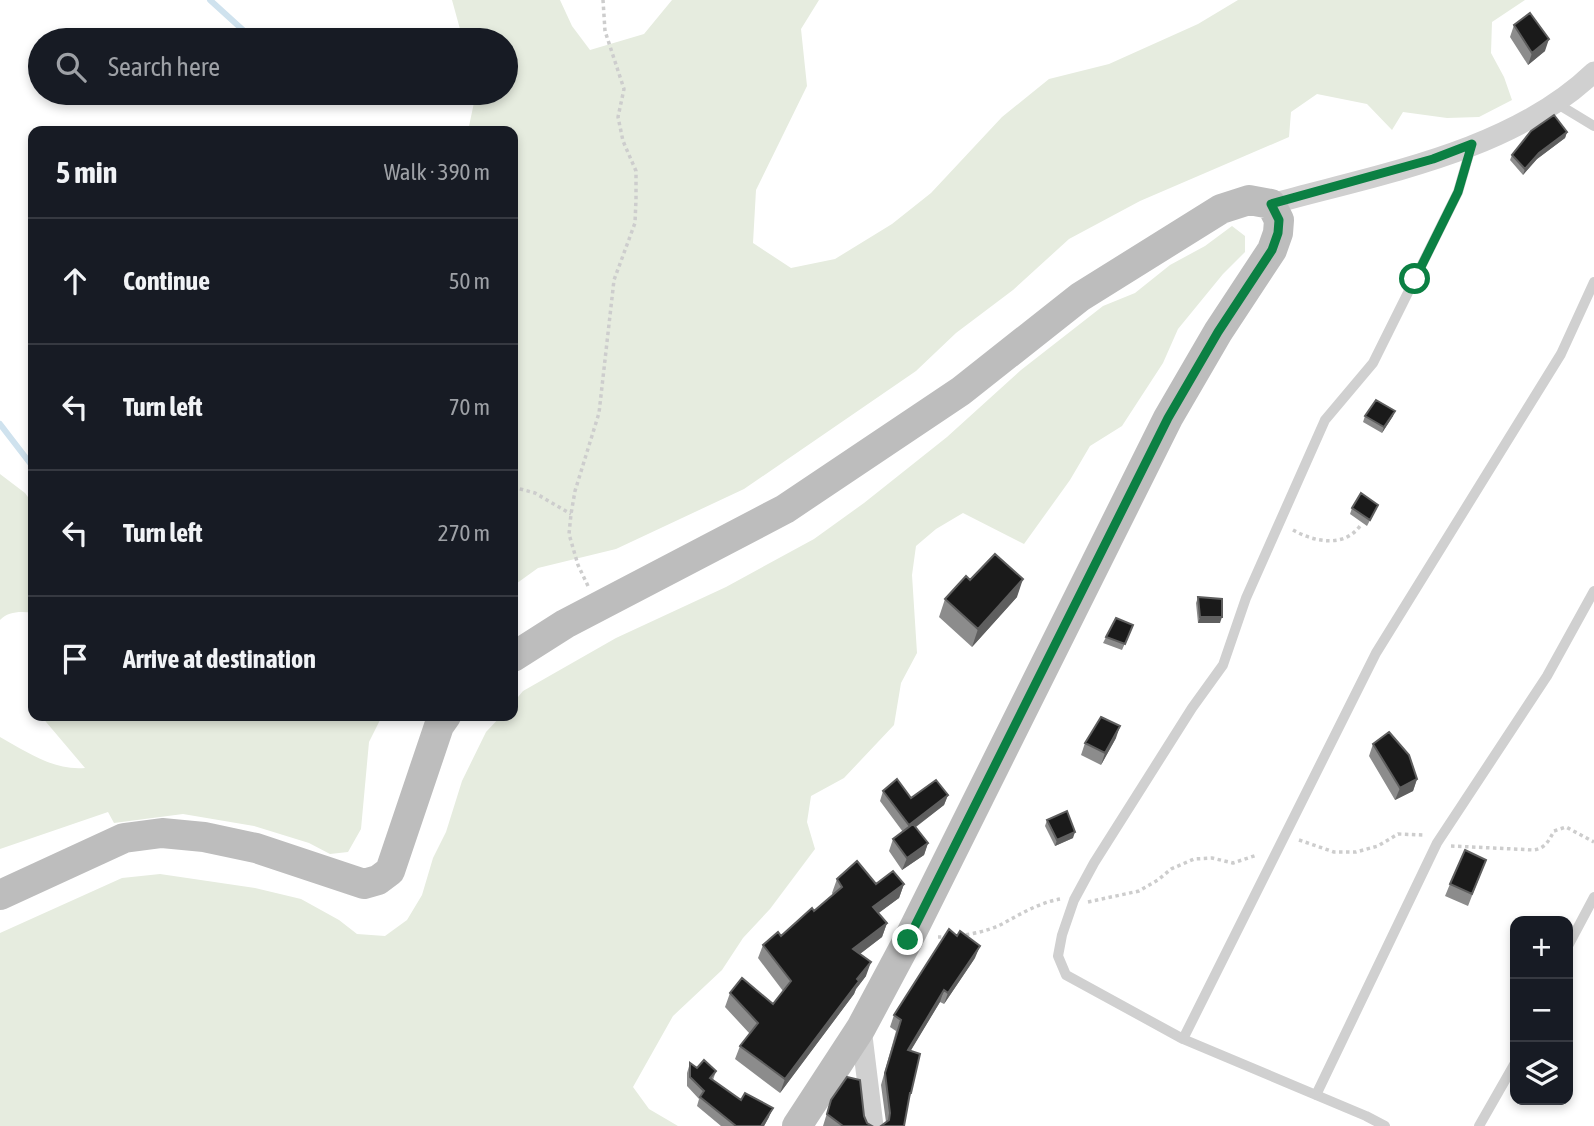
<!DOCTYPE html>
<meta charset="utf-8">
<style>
body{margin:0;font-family:"Asap Condensed",sans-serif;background:#20242c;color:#f1f3f6}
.controls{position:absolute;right:21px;bottom:21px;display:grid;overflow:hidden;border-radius:14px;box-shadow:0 4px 10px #0003}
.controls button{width:63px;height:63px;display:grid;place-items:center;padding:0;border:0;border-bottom:2px solid #363941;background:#171b24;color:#f1f3f6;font:35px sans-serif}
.stop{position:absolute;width:21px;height:21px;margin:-16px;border:5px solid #0b8043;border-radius:50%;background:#fff}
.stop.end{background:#0b8043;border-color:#fff;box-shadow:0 2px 7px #0008}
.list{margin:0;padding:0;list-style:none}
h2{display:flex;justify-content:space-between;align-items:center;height:91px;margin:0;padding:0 28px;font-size:30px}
h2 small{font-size:23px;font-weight:400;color:#9ea1a6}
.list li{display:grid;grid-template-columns:46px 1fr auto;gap:21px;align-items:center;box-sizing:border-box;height:126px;padding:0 28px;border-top:2px solid #363941}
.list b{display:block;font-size:26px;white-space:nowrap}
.list em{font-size:23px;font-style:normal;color:#9ea1a6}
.icon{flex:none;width:38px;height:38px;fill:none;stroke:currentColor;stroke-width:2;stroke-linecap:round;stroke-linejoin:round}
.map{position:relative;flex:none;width:1594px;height:1126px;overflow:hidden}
.search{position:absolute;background:#171b24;box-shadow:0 4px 10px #0003;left:28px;top:28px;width:490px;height:77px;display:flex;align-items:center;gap:18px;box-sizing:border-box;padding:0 24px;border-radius:38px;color:#9ea1a6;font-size:26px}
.panel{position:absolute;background:#171b24;box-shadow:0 4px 10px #0003;left:28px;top:126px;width:490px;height:595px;border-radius:14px}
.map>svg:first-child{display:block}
.green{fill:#e6ecdf}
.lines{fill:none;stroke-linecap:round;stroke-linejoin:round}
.stream{stroke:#cfe2ee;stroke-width:6}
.path{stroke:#cdcdcd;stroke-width:3.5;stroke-dasharray:3.5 3.5;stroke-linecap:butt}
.lane{stroke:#d0d0d0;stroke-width:10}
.street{stroke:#d0d0d0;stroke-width:21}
.secondary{stroke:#bdbdbd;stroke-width:30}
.wall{fill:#8c8c8c}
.shaded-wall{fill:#5f5f5f}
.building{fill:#1a1a1a;stroke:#5f5f5f;stroke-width:2}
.route{stroke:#0b8043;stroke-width:9}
</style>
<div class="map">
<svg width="1594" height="1126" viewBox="0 0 1594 1126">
<rect width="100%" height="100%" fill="#fff"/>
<path class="green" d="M452,0H560L572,26L590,50L644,34L672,0H819L801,29L807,86L756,190L753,243L791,268L835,259L892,224L931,193L1002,117L1049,79L1109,64L1198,24L1238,0H1525L1492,22L1491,53L1504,77L1512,100L1479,117L1447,118L1403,112L1392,130L1367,104L1317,94L1291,112L1289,137L1140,201L1069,239L1013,290L956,333L916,371L744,489L616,549L538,568L513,586V131H468L476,93H506V40H463Z
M1232,226L1245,236V252L1223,274L1178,329L1163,363L1122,426L1090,446L1070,480L1024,544L963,513L936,529L916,546L912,575L917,653L901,683L894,725L844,778L811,796L807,822L815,849L770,909L743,938L722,970L673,1016L633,1087L649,1109L678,1126H0V933L122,878L160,874L255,888L301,899L339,920L357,934L385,936L407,920L422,895L433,858L446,832L462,781L486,732L501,716H513V703L523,691L616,638L726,587L814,539L864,503L947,437L1021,370L1103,306L1135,293L1170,265L1205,246Z
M0,474L25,493L33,504V613C22,611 8,611 0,620Z
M41,716H382L369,742L361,829L348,852L330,854L309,843L254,826L183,814L114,823L108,812L0,849V737C27,752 54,771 85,768Z"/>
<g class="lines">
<path class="stream" d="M210,0L254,40
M0,424L33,467"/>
<path class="path" d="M513,487L535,493L571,514
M1293,530C1314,542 1344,548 1360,526
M588,586L578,565L569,534L571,514L575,491L599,413L614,280L635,223L636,199V171L623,141L618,117L624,89L605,31L603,0
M1299,840L1334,852H1356L1378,846L1398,834L1425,835
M1451,846L1534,850C1546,848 1549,840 1554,831L1566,827L1594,842
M1088,902L1139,891L1158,880L1171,869L1194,859L1212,858L1233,863L1257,855
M938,937C958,937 986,933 1004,923C1022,913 1039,903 1060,899"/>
<path class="lane" d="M1556,103L1594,126
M1568,946L1594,897
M1183,1039L1376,653L1561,354L1594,282
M1316,1095L1437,843L1547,676L1594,591
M1385,1126L1366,1116L1183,1039L1066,975L1058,956L1062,935L1074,900L1094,863L1192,708L1223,665L1246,598L1325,420L1373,363L1458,192L1471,147
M1479,1126L1515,1063"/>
<path class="street" d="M1271,204C1379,174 1511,152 1594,72
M861,1028L873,1126"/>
<path class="secondary" d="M513,657L565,624L785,509L961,391L1080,297L1221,209L1249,200L1271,204L1279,220L1278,233L1272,250L1218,332L1168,418L908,940L861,1028L797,1126
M0,895L124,838L162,833L204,837L256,848L364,884L378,880L390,871L439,726L446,716"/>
</g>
<path class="wall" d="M1514,25L1545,51L1528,65L1510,37Z
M1567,132L1565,138L1537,159L1523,175L1510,160L1512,155Z
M1365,416H1393L1382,433L1363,422Z
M1378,505L1367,526L1350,514L1352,508Z
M970,580L1017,597L972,647L939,617L945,599Z
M1198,597L1220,623H1198L1196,603Z
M1133,625L1122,650L1103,643L1106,637Z
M1116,738L1101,765L1081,755L1085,743Z
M1373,744L1417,779L1413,791L1395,800L1369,756Z
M883,791L911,798L948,795L944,805L916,827L928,843L924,855L902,870L889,851L893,839L903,832L880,801Z
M1047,820L1073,838L1055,846L1045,826Z
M1486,860L1468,906L1445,896L1450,884Z
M837,879L876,884H904L899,898L878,913L887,923L882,937L860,954L866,976L856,989L854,994L780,1093L735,1059L740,1046L750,1034L725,1007L730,993L773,1004L783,991L758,958L763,945L781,936L814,911L833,895L832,893Z
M975,958L944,1004L940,1002L910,1051L911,1093L908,1103L886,1122L881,1085L896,1031L890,1027L894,1015Z
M690,1063L697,1068L716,1071L713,1080L741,1100L769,1117L764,1126H721L697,1106L699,1099L687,1086V1073Z
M831,1100L864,1116L867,1123L872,1126H823Z"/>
<path class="shaded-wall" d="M1549,39L1545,51L1528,65L1532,53Z
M1567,132L1565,138L1537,159L1523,175L1525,169L1539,153Z
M1395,411L1393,416L1382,433L1384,427Z
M1023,579L1017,597L972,647L978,629Z
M1200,617H1222L1220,623H1198Z
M1120,726L1116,738L1101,765L1105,753Z
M1417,779L1413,791L1395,800L1400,788Z
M948,795L944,805L905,835L909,825Z
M1075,832L1073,838L1055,846L1057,840Z
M928,843L924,855L902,870L907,858Z
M904,884L899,898L868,921L873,907Z
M887,923L882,937L848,963L853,949Z
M980,946L975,958L944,1004L948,993Z
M871,962L866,976L856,989L854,994L780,1093L785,1079Z
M944,990L940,1002L904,1062L908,1050Z
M773,1108L769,1117L764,1126H761Z"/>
<path class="building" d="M1530,13L1549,39L1532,53L1514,25Z
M1554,115L1567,132L1539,153L1525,169L1512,155L1531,131Z
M1376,400L1395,411L1384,427L1365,416Z
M1361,493L1378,505L1370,520L1352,508Z
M995,554L1023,579L978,629L945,599L966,576L970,580Z
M1198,597L1222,599V617H1200Z
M1116,618L1133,625L1125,644L1106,637Z
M1101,717L1120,726L1105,753L1085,743Z
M1389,732L1409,755L1417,779L1400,788L1373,744Z
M897,779L911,798L936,780L948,795L909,825L883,791Z
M1067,811L1075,832L1057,840L1047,820Z
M913,824L928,843L907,858L893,839Z
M1465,850L1486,860L1472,894L1450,884Z
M857,861L876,884L893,871L904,884L873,907L887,923L853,949L871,962L857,979L859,981L785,1079L740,1046L758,1023L730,993L742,978L773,1004L791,981L763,945L778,932L781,936L812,908L814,911L842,887L837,879Z
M949,929L957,936L960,931L980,946L948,993L944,990L908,1050L920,1054L911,1093H910L904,1126H881L889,1120L890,1113L885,1073L901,1020L894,1015Z
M704,1060L716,1071L710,1078L741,1100L745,1093L773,1108L761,1126H736L700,1097L704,1091L690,1077V1063L697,1068Z
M847,1077L860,1080L864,1116L867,1123L872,1126H843L827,1114L831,1100Z"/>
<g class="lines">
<path class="route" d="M908,940L1168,418L1218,332L1272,250L1278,233L1279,220L1271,204L1433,159L1472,144L1458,192L1415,279"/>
</g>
</svg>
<div class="controls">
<button>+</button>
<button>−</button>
<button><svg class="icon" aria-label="layers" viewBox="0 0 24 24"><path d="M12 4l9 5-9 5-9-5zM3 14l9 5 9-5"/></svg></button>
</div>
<div class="stop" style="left:1415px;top:279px"></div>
<div class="stop end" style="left:908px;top:940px"></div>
<div class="search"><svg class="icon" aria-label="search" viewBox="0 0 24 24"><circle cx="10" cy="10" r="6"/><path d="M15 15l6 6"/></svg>Search here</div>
<section class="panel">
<h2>5 min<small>Walk · 390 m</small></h2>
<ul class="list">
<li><svg class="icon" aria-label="ahead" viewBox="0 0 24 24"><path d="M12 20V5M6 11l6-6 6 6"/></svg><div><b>Continue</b></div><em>50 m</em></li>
<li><svg class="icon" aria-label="left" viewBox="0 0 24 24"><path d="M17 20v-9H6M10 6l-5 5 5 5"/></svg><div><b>Turn left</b></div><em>70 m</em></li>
<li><svg class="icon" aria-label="left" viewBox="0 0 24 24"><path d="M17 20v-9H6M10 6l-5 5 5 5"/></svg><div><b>Turn left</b></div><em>270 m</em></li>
<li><svg class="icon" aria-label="arrive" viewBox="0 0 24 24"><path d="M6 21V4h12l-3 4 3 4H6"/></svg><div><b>Arrive at destination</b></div></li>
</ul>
</section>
</div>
